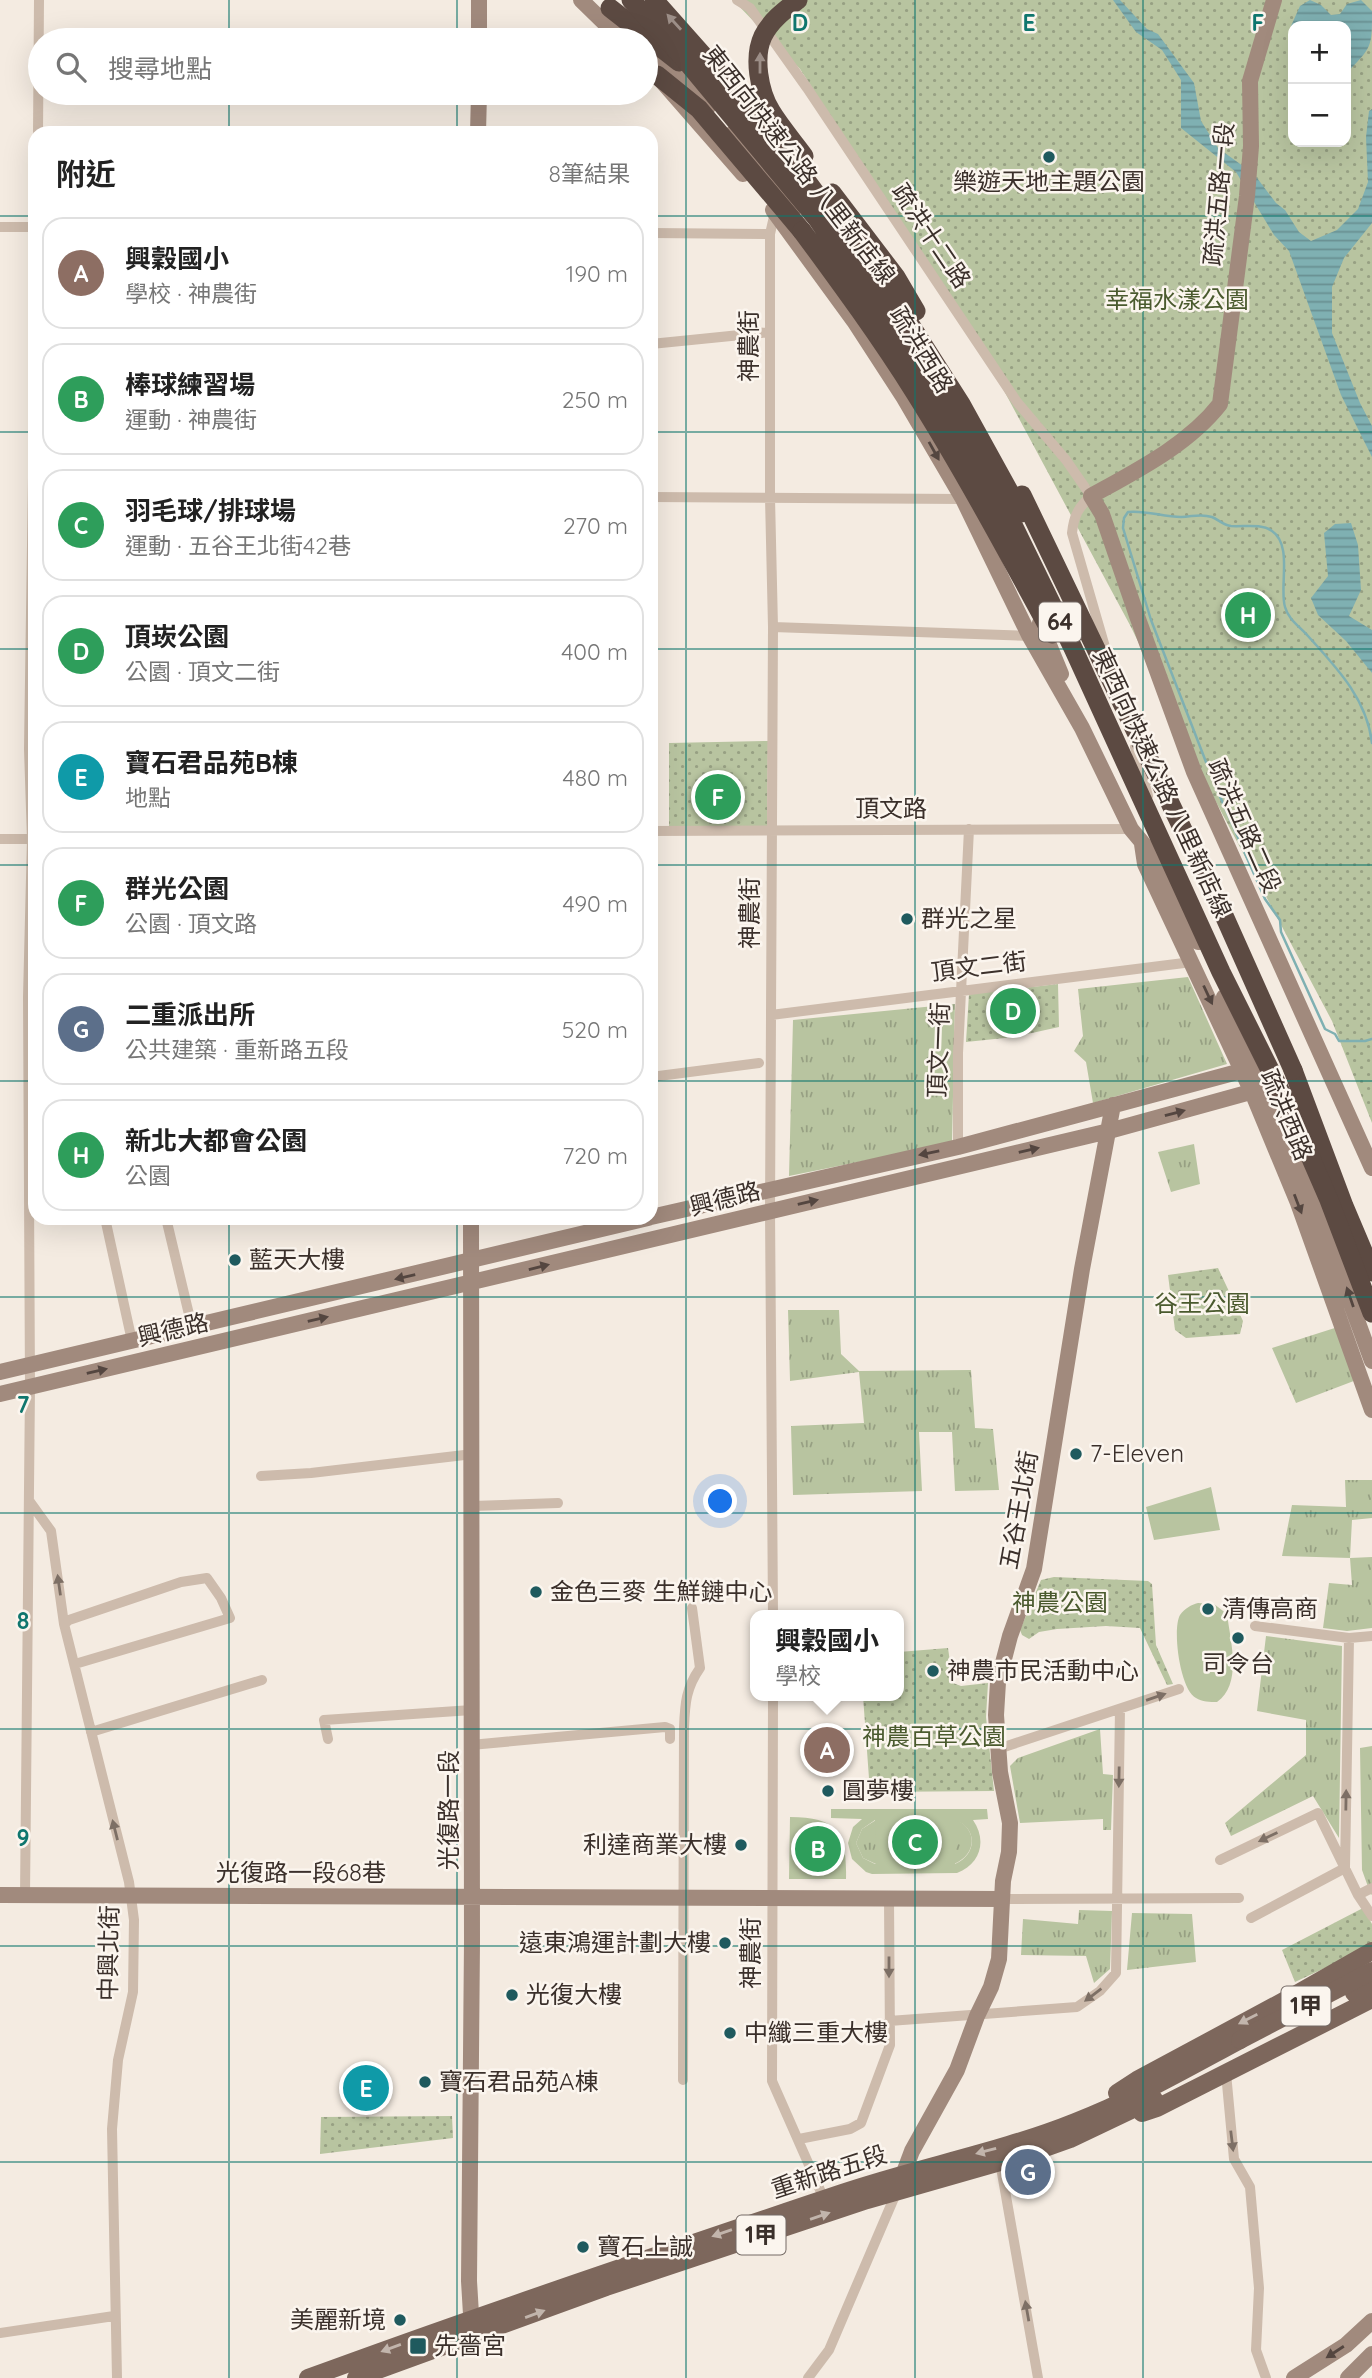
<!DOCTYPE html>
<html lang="zh-TW">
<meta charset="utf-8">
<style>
body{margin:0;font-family:Quicksand,"Noto Sans TC",sans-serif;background:#f6f6f6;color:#222}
.controls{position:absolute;right:21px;top:21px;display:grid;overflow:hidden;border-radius:14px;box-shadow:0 7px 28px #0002}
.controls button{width:63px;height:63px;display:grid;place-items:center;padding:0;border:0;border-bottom:2px solid #e0e0e0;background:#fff;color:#222;font:35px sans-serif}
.you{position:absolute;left:721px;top:1502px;width:24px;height:24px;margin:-18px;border:5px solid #fff;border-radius:50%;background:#1a73e8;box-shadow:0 0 0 10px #1a73e833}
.badge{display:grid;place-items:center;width:46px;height:46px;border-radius:50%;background:#d93025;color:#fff;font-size:23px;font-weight:700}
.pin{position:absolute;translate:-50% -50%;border:4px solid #fff;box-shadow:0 2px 7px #0006}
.popup{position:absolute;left:750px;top:1610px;width:154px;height:91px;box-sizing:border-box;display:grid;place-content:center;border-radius:14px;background:#fff;filter:drop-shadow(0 2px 5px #0005);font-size:23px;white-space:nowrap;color:#767676}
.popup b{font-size:26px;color:#222}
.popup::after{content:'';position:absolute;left:50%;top:100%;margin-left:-14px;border:14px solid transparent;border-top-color:#fff}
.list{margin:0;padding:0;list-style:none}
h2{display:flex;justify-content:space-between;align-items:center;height:91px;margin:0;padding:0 28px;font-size:30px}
h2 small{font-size:23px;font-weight:400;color:#767676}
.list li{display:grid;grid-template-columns:46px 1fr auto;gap:21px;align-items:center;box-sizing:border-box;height:112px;margin:0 14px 14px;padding:0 14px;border:2px solid #e0e0e0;border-radius:21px}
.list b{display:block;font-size:26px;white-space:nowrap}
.list p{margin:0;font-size:23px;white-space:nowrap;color:#767676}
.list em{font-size:23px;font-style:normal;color:#767676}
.icon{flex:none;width:38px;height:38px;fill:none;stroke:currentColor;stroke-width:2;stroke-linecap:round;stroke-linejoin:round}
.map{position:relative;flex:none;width:1372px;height:2378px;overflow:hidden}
.search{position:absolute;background:#fff;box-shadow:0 7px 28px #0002;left:28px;top:28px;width:630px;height:77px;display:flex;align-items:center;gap:18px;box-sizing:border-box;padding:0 24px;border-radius:38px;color:#767676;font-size:26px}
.panel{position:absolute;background:#fff;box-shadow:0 7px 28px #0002;left:28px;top:126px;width:630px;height:1099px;border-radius:21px}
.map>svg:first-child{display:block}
.grass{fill:url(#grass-tufts)}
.park{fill:url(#park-dots);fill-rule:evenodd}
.garden{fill:#b8c4a0;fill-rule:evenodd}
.water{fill:url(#water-rules)}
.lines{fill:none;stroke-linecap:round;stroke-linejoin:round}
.stream{stroke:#7fb0b2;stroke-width:2.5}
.street{stroke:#cdbbac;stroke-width:10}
.secondary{stroke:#a18a7d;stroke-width:16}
.primary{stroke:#7d675c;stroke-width:18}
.highway{stroke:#5c4a42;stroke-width:19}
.primary-bridge{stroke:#7d675c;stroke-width:18}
.highway-bridge{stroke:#5c4a42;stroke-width:19}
.oneway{fill:#9c8e87}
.oneway2{fill:#544640}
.oneway3{fill:#7d6f65}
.oneway4{fill:#c2b5ac}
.grid{fill:none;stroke:#0f766e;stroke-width:2;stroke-opacity:0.55}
.poi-dot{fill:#1f5a5e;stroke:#fbf5ee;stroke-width:2.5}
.labels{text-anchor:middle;stroke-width:5;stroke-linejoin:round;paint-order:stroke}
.shield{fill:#fbf5ee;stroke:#756b66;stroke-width:2}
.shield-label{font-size:23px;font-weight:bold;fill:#3b302b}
.street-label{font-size:24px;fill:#3b302b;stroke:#fbf5ee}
.poi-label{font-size:24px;fill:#3b302b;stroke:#fbf5ee;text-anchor:start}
.park-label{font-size:24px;fill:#4a5a2e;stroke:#fbf5ee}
.grid-label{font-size:23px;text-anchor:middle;font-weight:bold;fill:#0f766e;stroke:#fbf5ee;stroke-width:5;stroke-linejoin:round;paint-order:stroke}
</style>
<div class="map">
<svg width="1372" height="2378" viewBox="0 0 1372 2378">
<defs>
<pattern id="grass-tufts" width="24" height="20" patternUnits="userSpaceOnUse" patternTransform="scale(1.75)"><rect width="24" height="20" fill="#b8c4a0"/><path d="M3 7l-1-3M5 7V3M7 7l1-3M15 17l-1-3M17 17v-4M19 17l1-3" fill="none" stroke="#97a083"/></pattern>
<pattern id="park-dots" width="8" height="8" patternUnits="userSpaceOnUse" patternTransform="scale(1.75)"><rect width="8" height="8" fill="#b8c4a0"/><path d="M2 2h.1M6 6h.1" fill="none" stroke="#97a083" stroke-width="1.8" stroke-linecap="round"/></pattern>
<pattern id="water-rules" width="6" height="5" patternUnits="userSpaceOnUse" patternTransform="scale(1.75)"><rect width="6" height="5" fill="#7fb0b2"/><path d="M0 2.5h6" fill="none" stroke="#699091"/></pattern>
</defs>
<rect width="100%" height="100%" fill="#f4ebe1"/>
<path class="grass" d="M1188,977L1227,1064L1093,1103L1086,1062L1074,1051L1083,1036L1078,989Z
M955,1004L952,1143L789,1176L793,1020Z
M1194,1144L1200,1184L1171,1192L1158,1152Z
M788,1310H839L841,1354L859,1371L971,1370L975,1428L993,1429L999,1490L955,1491L952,1432H919L922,1491L793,1495L791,1426L864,1423L859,1372L790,1381Z
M1341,1326L1359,1379L1296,1403L1272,1348Z
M1345,1480H1372V1518L1352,1520L1350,1558L1372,1557V1628L1347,1631L1323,1628L1329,1583L1352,1585L1350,1558L1282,1556L1292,1505L1346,1507Z
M1266,1636L1342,1646L1339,1838L1313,1796L1231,1836L1225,1823L1306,1755V1720L1257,1711Z
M1100,1729L1103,1774L1113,1775L1111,1830H1103V1819L1020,1823L1010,1766L1018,1758Z
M1372,1746V1894L1371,1895L1362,1870L1360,1748Z
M955,1819C978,1829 977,1854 954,1864Z
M876,1820V1864L863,1858L856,1843L862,1829Z
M1079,1910L1112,1911L1110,1969L1094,1983L1086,1956L1021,1955L1023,1919L1078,1924Z
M1132,1913L1192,1914L1196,1962L1127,1970Z"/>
<path class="park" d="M733,0H1372V1123L1332,1021L1206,783L1131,627L987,359L800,69ZM1293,26H1346V142H1293Z
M768,741L767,826L669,829V743Z
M1058,984L1059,1027L1014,1037L966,1042L969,994Z
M1218,1268L1243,1321L1240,1334L1186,1338L1175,1330L1168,1275Z
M1054,1577L1148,1581L1152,1584L1156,1645L1173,1684L1167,1685L1140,1628L1106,1626L1057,1629L1039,1632L1029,1639L1022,1635L1020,1630L1041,1580Z
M948,1648L953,1683L961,1686L988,1683L986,1717L994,1791L870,1792L863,1696H899V1652Z
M1363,1908L1372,1924V1946L1295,1982L1282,1950Z
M452,2116L453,2138L320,2154L321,2117Z"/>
<path class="garden" d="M1211,1487L1220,1530L1154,1540L1146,1507Z
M1198,1603L1214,1604L1227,1614C1230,1639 1243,1684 1217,1702C1210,1702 1202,1702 1196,1698C1180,1690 1172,1629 1180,1615C1185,1608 1191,1605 1198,1603Z
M831,1809H987L988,1819L973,1820C987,1840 981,1864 957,1873L872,1874L866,1872L852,1859L848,1843L853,1827L862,1819L831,1818ZM875,1820L876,1864H875L863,1858L856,1843L862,1829ZM955,1820C978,1828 977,1855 955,1864Z
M790,1817C839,1817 847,1834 846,1879H789Z"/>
<path class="water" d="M1113,0H1120L1147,29L1158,34L1194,83L1201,121L1218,148L1254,174L1276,203L1285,210L1299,232L1311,241L1337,230L1358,209L1368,182L1366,137L1369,111L1372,109V223L1344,258L1332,287V333L1360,403L1372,426V457L1341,395L1289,251L1274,235L1236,172L1181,128V80L1162,50L1136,32Z
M1310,0L1321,5L1331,15L1340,14L1347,4L1361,0L1372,11C1372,49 1372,46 1346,74V26H1293V47L1291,26L1300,6Z
M1351,523L1358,545L1361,590L1349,616L1372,630V673L1346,641L1318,615L1311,598L1328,576L1324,533L1335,524Z"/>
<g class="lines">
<path class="stream" d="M1206,762L1151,620L1123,528L1124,518L1128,512C1146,510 1163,517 1181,517C1192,517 1200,513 1212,517C1219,520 1223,525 1231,526C1244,527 1261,523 1272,531C1293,545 1279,587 1285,607C1288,619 1300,627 1308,636C1337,668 1367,699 1372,743
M1215,785L1265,899L1280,920L1281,932L1325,1029L1335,1034L1339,1041H1365L1372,1039"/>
<path class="street" d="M737,0L750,8L807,88L1017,402L1066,460L1091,496C1078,508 1074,515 1072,533L1107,654
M38,133L39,0
M0,227H35
M651,233L770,234
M651,344L770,332
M651,497L963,499
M773,627L1032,636
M1135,747L1148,796
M651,831L1131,829
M0,839H35
M771,1015L1192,962
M651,1077L759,1063
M958,1147V1053L969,829
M105,1218L132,1341
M166,1218L192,1327
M261,1476L311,1473L473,1454
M30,1502L51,1531L64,1624L129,1882L134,1920L133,1992L118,2060L112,2129L117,2378
M473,1506L558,1503
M773,1615L770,1211L773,627L770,498V234L775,212
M64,1624L69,1620L181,1582L207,1578L221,1598L230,1618L75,1664
M1255,1626L1349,1638L1372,1636
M773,1696L772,2081L824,2199
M91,1732L262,1680
M328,1739L324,1720L472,1710
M471,1745L665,1727L670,1729V1739
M998,1749L1179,1689
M1220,1860L1318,1813L1358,1895L1372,1916
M1345,1868L1349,1638
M1358,1895L1372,1888
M25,1896L30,1387L28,997L32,839L29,749L35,342
M1002,1899L1239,1898
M1251,1918L1345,1868
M889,2021L1077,2007L1100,1991L1116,1973L1120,1709
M1226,2073L1234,2159L1250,2187L1259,2288L1256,2350L1266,2378
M683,2080L684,1727C685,1703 686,1688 700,1668L692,1608
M799,2139L850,2129L861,2123L890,2045L889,1899
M1000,2162L1038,2378
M0,2333L114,2316
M808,2378L829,2350L897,2191"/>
<path class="secondary" d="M581,0L622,40
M1274,0L1250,81L1251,146L1247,196L1220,404C1188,445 1136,471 1091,496L1102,514L1137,616L1194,772L1372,1168
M479,40V0
M650,48L708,107
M646,63L743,174
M478,133L479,93
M732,134L794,208
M773,210L854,321L904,398L963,499L1029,635L1082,728L1131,829L1156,859L1198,942
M1040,623L1061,674
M1142,844L1145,864L1252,1092L1298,1203L1372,1410
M1224,997L1313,1200L1372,1361
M651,1217L958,1147L1256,1067
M471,1218L472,1941L469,2281L472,2331
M0,1372L648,1218
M0,1394L1109,1131L1265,1088
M0,1895L1002,1899
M900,2183L912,2151L957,2070L977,2016L991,1987L999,1959L1003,1881L1009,1852L1010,1823L1000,1772L996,1715L998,1682L1010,1636L1034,1569L1082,1269L1113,1105
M1294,2378L1346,2345L1372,2321
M1348,2378L1372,2354"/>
<path class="primary" d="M1354,1993L1372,1983
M1117,2093L1137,2080L1293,1996L1372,1951
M1142,2113L1157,2108L1372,1999
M308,2378C485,2313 664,2253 842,2193C919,2167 1000,2152 1075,2122C1132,2100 1186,2069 1240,2040
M356,2378L606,2287L867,2200L1028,2154L1070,2139L1154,2099"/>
<path class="highway" d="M610,8L679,62
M657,75L699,109L802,231
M1293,1070L1344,1206L1372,1272"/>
<path class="primary-bridge" d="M1240,2040L1372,1971"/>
<path class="highway-bridge" d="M631,0L686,61L818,220L906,347L1012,523L1073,648L1221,972L1289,1108L1329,1200L1372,1313
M654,0L718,72L789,157L896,302L961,404L1021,513
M798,0C785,10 771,20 763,36C753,57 759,91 771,111C780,126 793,141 804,156
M832,193L896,277L916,311
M802,231C841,284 880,337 915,393C964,471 1008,553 1052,634
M1022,495L1222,911L1293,1070"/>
</g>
<defs><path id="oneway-solid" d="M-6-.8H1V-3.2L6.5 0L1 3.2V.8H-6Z" transform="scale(1.75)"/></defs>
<g class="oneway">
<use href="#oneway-solid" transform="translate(674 22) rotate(-132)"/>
<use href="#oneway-solid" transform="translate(760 63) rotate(-90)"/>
</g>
<g class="oneway2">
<use href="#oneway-solid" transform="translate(934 451) rotate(61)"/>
<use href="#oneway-solid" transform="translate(1208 995) rotate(65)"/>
<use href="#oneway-solid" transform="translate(1175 1113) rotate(-15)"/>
<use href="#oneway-solid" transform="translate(1029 1150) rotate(-13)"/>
<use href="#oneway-solid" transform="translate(929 1153) rotate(168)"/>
<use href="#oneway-solid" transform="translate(808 1202) rotate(-13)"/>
<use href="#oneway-solid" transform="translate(1298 1204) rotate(69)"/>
<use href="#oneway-solid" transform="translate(539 1267) rotate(-14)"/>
<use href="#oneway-solid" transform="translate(405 1277) rotate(167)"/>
<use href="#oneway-solid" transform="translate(1350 1297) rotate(-109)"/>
<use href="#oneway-solid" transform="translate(318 1319) rotate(-13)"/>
<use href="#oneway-solid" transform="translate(97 1371) rotate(-13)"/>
<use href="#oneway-solid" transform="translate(1335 2352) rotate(147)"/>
</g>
<g class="oneway3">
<use href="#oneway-solid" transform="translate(59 1585) rotate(-98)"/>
<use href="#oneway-solid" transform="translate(1156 1697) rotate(-19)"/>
<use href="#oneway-solid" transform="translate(1119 1777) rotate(91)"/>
<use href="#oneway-solid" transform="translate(1346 1800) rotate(-89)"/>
<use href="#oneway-solid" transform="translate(115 1830) rotate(-104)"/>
<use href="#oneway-solid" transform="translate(1268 1837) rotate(154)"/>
<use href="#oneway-solid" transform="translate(889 1967) rotate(90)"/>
<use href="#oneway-solid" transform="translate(1093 1995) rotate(143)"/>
<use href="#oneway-solid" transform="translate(1232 2141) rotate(83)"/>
<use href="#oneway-solid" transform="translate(1027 2311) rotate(-100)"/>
</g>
<g class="oneway4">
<use href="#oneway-solid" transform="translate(1248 2019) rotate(153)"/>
<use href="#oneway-solid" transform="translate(986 2151) rotate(165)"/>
<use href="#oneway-solid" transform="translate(820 2216) rotate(-19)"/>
<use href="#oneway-solid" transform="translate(722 2233) rotate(161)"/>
<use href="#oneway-solid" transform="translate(535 2314) rotate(-20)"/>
<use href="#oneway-solid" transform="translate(391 2348) rotate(160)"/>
</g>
<path class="grid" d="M229,0V40M457,0V40M686,0V2378M915,0V2378M1143,0V2378M229,93V133M457,93V133M0,216H35M651,216H1372M0,432H35M651,432H1372M0,649H35M651,649H1372M0,865H35M651,865H1372M0,1081H35M651,1081H1372M229,1218V2378M457,1218V2378M0,1297H1372M0,1513H1372M0,1729H1372M0,1946H1372M0,2162H1372"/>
<g class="poi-dot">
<circle cx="1049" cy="157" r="7"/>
<circle cx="907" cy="919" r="7"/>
<circle cx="235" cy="1260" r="7"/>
<circle cx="1076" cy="1454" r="7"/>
<circle cx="536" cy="1592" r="7"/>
<circle cx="1208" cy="1609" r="7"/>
<circle cx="1238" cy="1638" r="7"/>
<circle cx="933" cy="1671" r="7"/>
<circle cx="828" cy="1791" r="7"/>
<circle cx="741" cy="1845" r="7"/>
<circle cx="725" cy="1943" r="7"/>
<circle cx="512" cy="1995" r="7"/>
<circle cx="730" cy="2033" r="7"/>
<circle cx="425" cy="2082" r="7"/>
<circle cx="583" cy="2247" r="7"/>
<circle cx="400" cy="2320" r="7"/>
<rect x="409" y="2337" width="18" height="18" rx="3.5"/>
</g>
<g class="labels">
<g class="shield">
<rect x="1039" y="602.5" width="42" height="39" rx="5"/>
<rect x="1281.5" y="1986.5" width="49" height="39" rx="5"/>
<rect x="736.5" y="2215.5" width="49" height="39" rx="5"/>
</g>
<g class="shield-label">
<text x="1060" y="630">64</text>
<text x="1306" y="2014">1甲</text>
<text x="761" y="2243">1甲</text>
</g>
<g class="street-label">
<text transform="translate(799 165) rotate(52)" y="8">東西向快速公路 八里新店線</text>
<text transform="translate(1219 194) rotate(-85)" y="8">疏洪五路一段</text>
<text transform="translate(931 236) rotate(56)" y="8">疏洪十二路</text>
<text transform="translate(749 346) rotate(-90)" y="8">神農街</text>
<text transform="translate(921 350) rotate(58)" y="8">疏洪西路</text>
<text transform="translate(1162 783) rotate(65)" y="8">東西向快速公路 八里新店線</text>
<text x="891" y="817">頂文路</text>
<text transform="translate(1244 826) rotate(66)" y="8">疏洪五路二段</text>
<text transform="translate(750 913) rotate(-90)" y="8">神農街</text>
<text transform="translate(979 967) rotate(-7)" y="8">頂文二街</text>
<text transform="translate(939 1050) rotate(-88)" y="8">頂文一街</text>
<text transform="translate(1286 1115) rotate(67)" y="8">疏洪西路</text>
<text transform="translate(725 1199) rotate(-14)" y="8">興德路</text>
<text transform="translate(173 1330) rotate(-13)" y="8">興德路</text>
<text transform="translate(1019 1510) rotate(-80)" y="8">五谷王北街</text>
<text transform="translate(449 1810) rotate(-90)" y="8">光復路一段</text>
<text x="301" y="1881">光復路一段68巷</text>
<text transform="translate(109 1953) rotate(-89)" y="8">中興北街</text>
<text transform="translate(751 1953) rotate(-90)" y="8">神農街</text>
<text transform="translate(829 2172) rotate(-18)" y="8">重新路五段</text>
</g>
<g class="poi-label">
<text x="1049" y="190" text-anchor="middle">樂遊天地主題公園</text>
<text x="921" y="927">群光之星</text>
<text x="249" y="1268">藍天大樓</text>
<text x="1090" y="1462">7-Eleven</text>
<text x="550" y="1600">金色三麥 生鮮鏈中心</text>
<text x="1222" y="1617">清傳高商</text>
<text x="1238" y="1672" text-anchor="middle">司令台</text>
<text x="947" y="1679">神農市民活動中心</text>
<text x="842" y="1799">圓夢樓</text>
<text x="727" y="1853" text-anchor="end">利達商業大樓</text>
<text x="711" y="1951" text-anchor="end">遠東鴻運計劃大樓</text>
<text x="526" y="2003">光復大樓</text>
<text x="744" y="2041">中纖三重大樓</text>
<text x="439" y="2090">寶石君品苑A棟</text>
<text x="597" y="2255">寶石上誠</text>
<text x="386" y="2328" text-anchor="end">美麗新境</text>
<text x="434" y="2354">先嗇宮</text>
</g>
<g class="park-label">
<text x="1177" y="308">幸福水漾公園</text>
<text x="1202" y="1312">谷王公園</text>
<text x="1060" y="1611">神農公園</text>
<text x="934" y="1745">神農百草公園</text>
</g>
</g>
<g class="grid-label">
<text x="800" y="31">D</text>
<text x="1029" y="31">E</text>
<text x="1258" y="31">F</text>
<text x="23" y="1413">7</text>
<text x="23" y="1629">8</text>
<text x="23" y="1846">9</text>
</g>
</svg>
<div class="controls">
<button>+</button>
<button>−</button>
</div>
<div class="you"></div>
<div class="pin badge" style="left:827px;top:1750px;background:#8d6e63">A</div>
<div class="popup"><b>興穀國小</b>學校</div>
<div class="pin badge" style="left:818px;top:1849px;background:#2e9e5b">B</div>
<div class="pin badge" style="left:915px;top:1842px;background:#2e9e5b">C</div>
<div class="pin badge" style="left:1013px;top:1011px;background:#2e9e5b">D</div>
<div class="pin badge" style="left:366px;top:2088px;background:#0f9aa8">E</div>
<div class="pin badge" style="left:718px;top:797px;background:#2e9e5b">F</div>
<div class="pin badge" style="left:1028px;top:2172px;background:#5c6f8a">G</div>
<div class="pin badge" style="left:1248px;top:615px;background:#2e9e5b">H</div>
<div class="search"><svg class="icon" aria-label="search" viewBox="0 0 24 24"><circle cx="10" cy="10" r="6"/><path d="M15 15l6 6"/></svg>搜尋地點</div>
<section class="panel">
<h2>附近<small>8筆結果</small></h2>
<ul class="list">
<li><span class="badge" style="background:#8d6e63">A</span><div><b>興穀國小</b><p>學校 · 神農街</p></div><em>190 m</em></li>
<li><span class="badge" style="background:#2e9e5b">B</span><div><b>棒球練習場</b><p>運動 · 神農街</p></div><em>250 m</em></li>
<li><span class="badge" style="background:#2e9e5b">C</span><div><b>羽毛球/排球場</b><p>運動 · 五谷王北街42巷</p></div><em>270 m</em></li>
<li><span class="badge" style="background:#2e9e5b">D</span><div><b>頂崁公園</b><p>公園 · 頂文二街</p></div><em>400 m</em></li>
<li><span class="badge" style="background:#0f9aa8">E</span><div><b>寶石君品苑B棟</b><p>地點</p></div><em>480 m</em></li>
<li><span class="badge" style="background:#2e9e5b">F</span><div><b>群光公園</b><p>公園 · 頂文路</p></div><em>490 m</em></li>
<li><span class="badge" style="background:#5c6f8a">G</span><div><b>二重派出所</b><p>公共建築 · 重新路五段</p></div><em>520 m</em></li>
<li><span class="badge" style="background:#2e9e5b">H</span><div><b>新北大都會公園</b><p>公園</p></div><em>720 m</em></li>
</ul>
</section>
</div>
